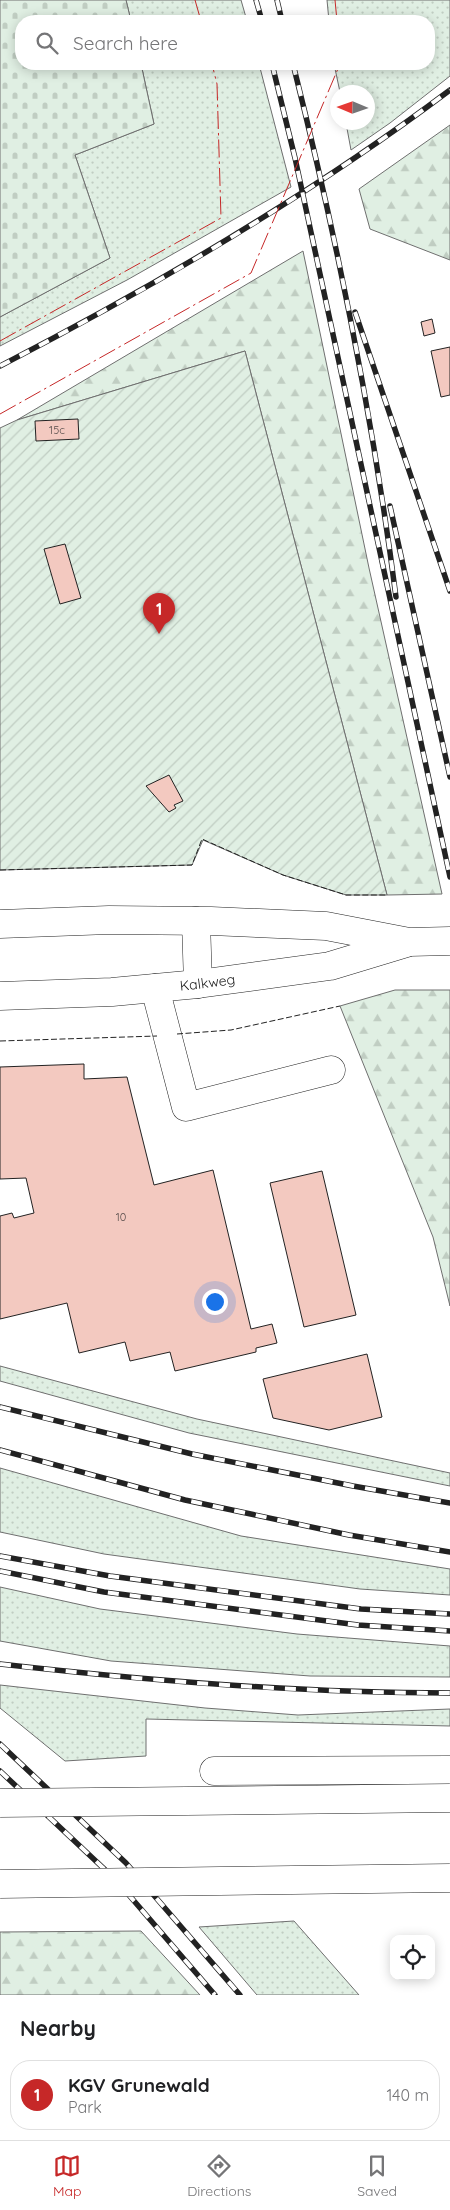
<!DOCTYPE html>
<style>
body{margin:0;font-family:Quicksand,sans-serif;background:#f2f2f2;color:#202124}
.controls{position:absolute;right:15px;bottom:15px;display:grid;overflow:hidden;border-radius:10px;box-shadow:0 2px 12px #0003}
.controls button{width:45px;height:45px;display:grid;place-items:center;padding:0;border:0;border-bottom:1px solid #e0e0e0;background:#fff;color:#202124;font:25px sans-serif}
.compass{position:absolute;left:330px;top:85px;width:45px;height:45px;border-radius:50%;background:#fff;box-shadow:0 2px 12px #0003;rotate:272deg}
.you{position:absolute;left:214px;top:1301px;width:18px;height:18px;margin:-12px;border:4px solid #fff;border-radius:50%;background:#1a73e8;box-shadow:0 0 0 8px #1a73e833}
.badge{display:grid;place-items:center;width:32px;height:32px;border-radius:50%;background:#c62828;color:#fff;font-size:16px;font-weight:700}
.pin{position:absolute;translate:-50% -41px;filter:drop-shadow(0 1px 2px #0008)}
.pin::after{content:'';position:absolute;top:26px;width:18px;height:15px;background:inherit;clip-path:polygon(0 0,100% 0,50% 100%)}
.list{margin:0;padding:0;list-style:none}
h2{display:flex;justify-content:space-between;align-items:center;height:65px;margin:0;padding:0 20px;font-size:21px}
h2 small{font-size:16px;font-weight:400;color:#757577}
.list li{display:grid;grid-template-columns:32px 1fr auto;gap:15px;align-items:center;box-sizing:border-box;height:70px;margin:0 10px 10px;padding:0 10px;border:1px solid #e0e0e0;border-radius:20px}
.list b{display:block;font-size:19px;white-space:nowrap}
.list p{margin:0;font-size:16px;white-space:nowrap;color:#757577}
.list em{font-size:16px;font-style:normal;color:#757577}
.icon{flex:none;width:28px;height:28px;fill:none;stroke:currentColor;stroke-width:2;stroke-linecap:round;stroke-linejoin:round}
.map{position:relative;flex:none;width:450px;height:1995px;overflow:hidden}
.search{position:absolute;background:#fff;box-shadow:0 2px 12px #0003;left:15px;right:15px;top:15px;height:55px;display:flex;align-items:center;gap:12px;box-sizing:border-box;padding:0 18px;border-radius:20px;color:#757577;font-size:19px}
.sheet{height:145px;background:#fff}
nav{display:flex;justify-content:space-around;align-items:center;box-sizing:border-box;height:70px;border-top:1px solid #e0e0e0;background:#fff;font-size:14px;color:#757577}
nav a{display:grid;justify-items:center;gap:2px}
nav .on{color:#c62828}
.map>svg:first-child{display:block}
.grass{fill:url(#grass-dots);stroke:#6f6f6f}
.forest{fill:url(#forest-firs);stroke:#6f6f6f}
.cemetery{fill:url(#cemetery-stones);stroke:#6f6f6f}
.garden{fill:url(#garden-furrows);stroke:#6f6f6f}
.building{fill:#f3c9c0;stroke:#222}
.lines{fill:none;stroke-linecap:round;stroke-linejoin:round}
.minor-casing{stroke:#222;stroke-width:29}
.minor{stroke:#fff;stroke-width:28}
.rail-casing{stroke:#222;stroke-width:5.5}
.rail{stroke:#fff;stroke-width:4;stroke-dasharray:11;stroke-linecap:butt}
.highway-bridge-casing{stroke:#222;stroke-width:29;stroke-linecap:butt}
.highway-bridge{stroke:#fff;stroke-width:28}
.fence{stroke:#222;stroke-width:1;stroke-dasharray:6 2.5;stroke-linecap:butt}
.power{stroke:#c62828;stroke-width:1;stroke-dasharray:18 4 2.5 4;stroke-linecap:butt}
.labels{text-anchor:middle;stroke-width:4;stroke-linejoin:round;paint-order:stroke}
.number-label{font-size:11px;fill:#564c4a}
.street-label{font-size:14px;fill:#222;stroke:#fff}
</style>
<div class="map">
<svg width="450" height="1995" viewBox="0 0 450 1995">
<defs>
<pattern id="grass-dots" width="8" height="8" patternUnits="userSpaceOnUse" patternTransform="scale(1.25)"><rect width="8" height="8" fill="#e0efe3"/><path d="M2 2h.1M6 6h.1" fill="none" stroke="#c0cdc2" stroke-width="1.8" stroke-linecap="round"/></pattern>
<pattern id="forest-firs" width="22" height="20" patternUnits="userSpaceOnUse" patternTransform="scale(1.25)"><rect width="22" height="20" fill="#e0efe3"/><path d="M5 1l3.5 6h-7zM16 11l3.5 6h-7z" fill="#c0cdc2"/></pattern>
<pattern id="cemetery-stones" width="16" height="16" patternUnits="userSpaceOnUse" patternTransform="scale(1.25)"><rect width="16" height="16" fill="#e0efe3"/><path d="M2 7V4a2 2 0 0 1 4 0v3zM10 15v-3a2 2 0 0 1 4 0v3z" fill="#c0cdc2"/></pattern>
<pattern id="garden-furrows" width="10" height="10" patternUnits="userSpaceOnUse" patternTransform="scale(1.25)"><rect width="10" height="10" fill="#e0efe3"/><path d="M-1 1l2-2M0 10L10 0M9 11l2-2" fill="none" stroke="#c0cdc2"/></pattern>
</defs>
<rect width="100%" height="100%" fill="#fff"/>
<path class="grass" d="M126,0H241L247,21H131Z
M327,0H450V76L390,123L351,150L346,123L368,122V92H340L334,64H429V21H329Z
M141,64H259L291,187L127,280L0,346V317L110,258L75,155L154,124Z
M0,1366L197,1419L450,1473V1486L189,1433L0,1381Z
M0,1468L241,1536L450,1569V1595L360,1589L104,1554L0,1532Z
M0,1587L100,1609L297,1634L450,1646V1677L310,1676L111,1661L0,1641Z
M0,1685L205,1708L298,1715L450,1709V1726L146,1719V1756L65,1761L0,1708Z
M294,1921L359,1995H257L199,1927Z"/>
<path class="forest" d="M450,125V260L370,229L359,189Z
M303,251L369,568L442,894L387,895L245,351L17,420Z
M395,990H450V1306L433,1237L340,1006Z
M141,1931L200,1995H0V1932Z"/>
<path class="cemetery" d="M0,0H126L131,21H21V64H141L154,124L75,155L110,258L0,317Z"/>
<path class="garden" d="M245,351L387,895H346L283,875L203,840L192,865L0,870V428L17,420Z"/>
<path class="building" d="M432,319L435,333L424,336L421,322Z
M450,347V395L441,397L431,351Z
M78,419L79,439L36,441L35,421Z
M65,544L81,598L60,604L44,549Z
M169,775L183,801L174,805L176,808L169,812L146,786Z
M84,1064V1079L127,1077L154,1185L213,1170L251,1329L272,1324L277,1343L256,1348V1352L175,1371L170,1352L130,1361L125,1342L79,1353L67,1303L0,1319V1216L12,1213L14,1218L34,1213L26,1178L0,1179V1067Z
M322,1171L356,1315L304,1327L270,1183Z
M367,1354L382,1417L329,1430L273,1418L263,1379Z"/>
<g class="lines">
<defs>
<g id="minor">
<path d="M196,921L198,984"/>
<path d="M0,924L109,920L211,921L326,926L409,942L450,941"/>
<path d="M155,988L186,1107L331,1070"/>
<path id="s1" d="M0,996L112,992L198,984L330,966L406,943"/>
<path d="M214,1771L450,1770"/>
</g>
</defs>
<use href="#minor" class="minor-casing"/>
<use href="#minor" class="minor"/>
<defs>
<path id="rail" d="M256,0L262,21
M277,0L282,21
M272,64L295,158L450,877
M293,64C337,239 373,418 396,597
M355,312L450,591
M0,366C157,285 309,196 450,90
M390,506L450,777
M0,1407L192,1454L353,1486L450,1503
M0,1450L185,1500L349,1535L450,1552
M0,1556L110,1576L361,1609L450,1614
M0,1571L104,1592L358,1625L450,1631
M0,1664C150,1681 299,1693 450,1693
M0,1744L126,1863L240,1995
M0,1771L116,1880L215,1995"/>
</defs>
<use href="#rail" class="rail-casing"/>
<use href="#rail" class="rail"/>
<defs>
<path id="highway-bridge" d="M0,1803L450,1798
M0,1884L450,1878"/>
</defs>
<use href="#highway-bridge" class="highway-bridge-casing"/>
<use href="#highway-bridge" class="highway-bridge"/>
<path class="fence" d="M0,870L192,865L202,839L283,875L346,895H387
M177,1034L231,1030L340,1006
M0,1041L157,1036"/>
<path class="power" d="M195,0L201,21
M335,0L337,21
M0,341L221,218L217,84L212,64
M0,414L251,273L340,64"/>
</g>
<g class="labels">
<g class="number-label">
<text x="57" y="434">15c</text>
<text x="121" y="1221">10</text>
</g>
<g class="street-label">
<text dy="5" stroke="none"><textPath href="#s1" startOffset="208">Kalkweg</textPath></text>
</g>
</g>
</svg>
<div class="controls">
<button><svg class="icon" aria-label="locate" viewBox="0 0 24 24"><circle cx="12" cy="12" r="6"/><path d="M12 2v4M12 18v4M2 12h4M18 12h4"/></svg></button>
</div>
<svg class="compass" viewBox="-18 -18 36 36"><path d="M0-13l5 13h-10z" fill="#e53935"/><path d="M0 13l5-13h-10z" fill="#757577"/></svg>
<div class="you"></div>
<div class="pin badge" style="left:159px;top:634px">1</div>
<div class="search"><svg class="icon" aria-label="search" viewBox="0 0 24 24"><circle cx="10" cy="10" r="6"/><path d="M15 15l6 6"/></svg>Search here</div>
</div>
<section class="sheet">
<h2>Nearby<small></small></h2>
<ul class="list">
<li><span class="badge">1</span><div><b>KGV Grunewald</b><p>Park</p></div><em>140 m</em></li>
</ul>
</section>
<nav>
<a class="on"><svg class="icon" aria-label="map" viewBox="0 0 24 24"><path d="M3 6l6-2 6 2 6-2v14l-6 2-6-2-6 2zM9 4v14M15 6v14"/></svg>Map</a>
<a><svg class="icon" aria-label="directions" viewBox="0 0 24 24"><path d="M12 3l9 9-9 9-9-9zM9 14v-3h6M13 9l2 2-2 2"/></svg>Directions</a>
<a><svg class="icon" aria-label="saved" viewBox="0 0 24 24"><path d="M7 4h10v16l-5-4-5 4z"/></svg>Saved</a>
</nav>
